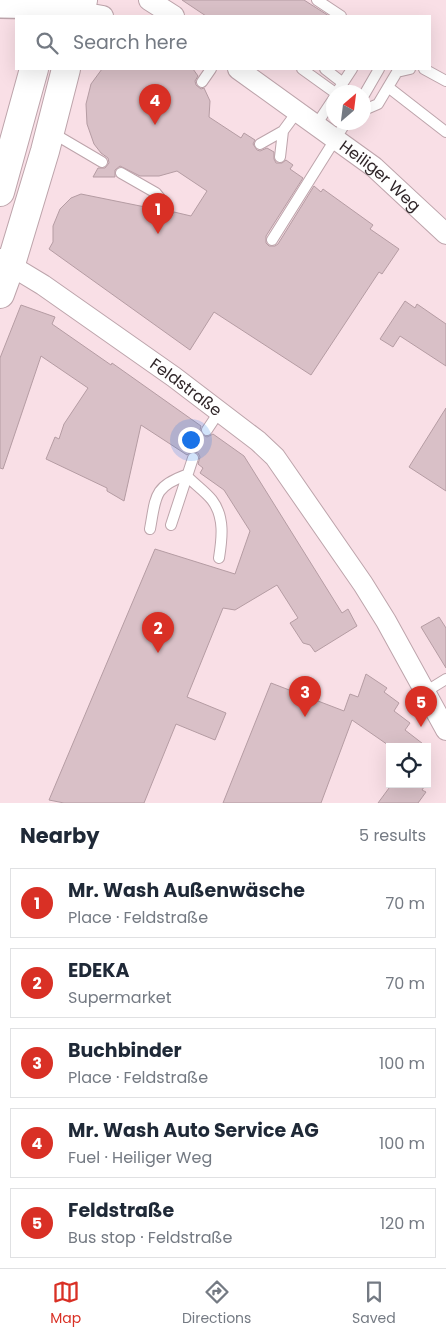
<!DOCTYPE html>
<meta charset="utf-8">
<style>
body{margin:0;font-family:Poppins,sans-serif;background:#f6f6f7;color:#1f2937}
.controls{position:absolute;right:15px;bottom:15px;display:grid;overflow:hidden;border-radius:0px;box-shadow:0 5px 20px #0002}
.controls button{width:45px;height:45px;display:grid;place-items:center;padding:0;border:0;border-bottom:1px solid #e0e1e3;background:#fff;color:#1f2937;font:25px sans-serif}
.compass{position:absolute;left:326px;top:85px;width:45px;height:45px;border-radius:50%;background:#fff;box-shadow:0 5px 20px #0002;rotate:28deg}
.you{position:absolute;left:190px;top:439px;width:18px;height:18px;margin:-12px;border:4px solid #fff;border-radius:50%;background:#1a73e8;box-shadow:0 0 0 8px #1a73e833}
.badge{display:grid;place-items:center;width:32px;height:32px;border-radius:50%;background:#d93025;color:#fff;font-size:16px;font-weight:700}
.pin{position:absolute;translate:-50% -41px;filter:drop-shadow(0 1px 2px #0008)}
.pin::after{content:'';position:absolute;top:26px;width:18px;height:15px;background:inherit;clip-path:polygon(0 0,100% 0,50% 100%)}
.list{margin:0;padding:0;list-style:none}
h2{display:flex;justify-content:space-between;align-items:center;height:65px;margin:0;padding:0 20px;font-size:21px}
h2 small{font-size:16px;font-weight:400;color:#747a83}
.list li{display:grid;grid-template-columns:32px 1fr auto;gap:15px;align-items:center;box-sizing:border-box;height:70px;margin:0 10px 10px;padding:0 10px;border:1px solid #e0e1e3;border-radius:0px}
.list b{display:block;font-size:19px;white-space:nowrap}
.list p{margin:0;font-size:16px;white-space:nowrap;color:#747a83}
.list em{font-size:16px;font-style:normal;color:#747a83}
.icon{flex:none;width:28px;height:28px;fill:none;stroke:currentColor;stroke-width:2;stroke-linecap:round;stroke-linejoin:round}
.map{position:relative;flex:none;width:446px;height:803px;overflow:hidden}
.search{position:absolute;background:#fff;box-shadow:0 5px 20px #0002;left:15px;right:15px;top:15px;height:55px;display:flex;align-items:center;gap:12px;box-sizing:border-box;padding:0 18px;border-radius:0px;color:#747a83;font-size:19px}
.sheet{height:465px;background:#fff}
nav{display:flex;justify-content:space-around;align-items:center;box-sizing:border-box;height:70px;border-top:1px solid #e0e1e3;background:#fff;font-size:14px;color:#747a83}
nav a{display:grid;justify-items:center;gap:2px}
nav .on{color:#d93025}
.map>svg:first-child{display:block}
.building{fill:#d9c0c7;stroke:#b59ca3}
.lines{fill:none;stroke-linecap:round;stroke-linejoin:round}
.service-casing{stroke:#bda4ab;stroke-width:12}
.minor-casing{stroke:#bda4ab;stroke-width:22}
.tertiary-casing{stroke:#bda4ab;stroke-width:28}
.secondary-casing{stroke:#bda4ab;stroke-width:30}
.service{stroke:#fff;stroke-width:10}
.minor{stroke:#fff;stroke-width:20}
.tertiary{stroke:#fff;stroke-width:25}
.secondary{stroke:#fff;stroke-width:28}
.labels{text-anchor:middle;stroke-width:4.5;stroke-linejoin:round;paint-order:stroke}
.street-label{font-size:16px;fill:#302629;stroke:#fff}
</style>
<div class="map">
<svg width="446" height="803" viewBox="0 0 446 803">
<rect width="100%" height="100%" fill="#f9dfe6"/>
<path class="building" d="M182,0H304L329,16H206Z
M102,69H193L198,76L195,81L196,85L201,89L204,88L210,101L209,117L241,138L244,133L255,140L253,144L257,150L260,151L267,148L274,152V159L276,163H282L286,160L293,165L290,169L303,178L266,236V243L269,246H275L278,244L314,186L321,192L323,189L373,225L370,229L399,249L382,274L379,272L311,375L214,312L190,350L49,249L53,242V226L60,209L71,198L81,194L160,210L161,215L167,218L171,217L174,212L191,216L207,191L177,171L159,176H140L120,166L115,170V177H93L98,168H105L109,163L108,158L101,153L94,144L87,124L86,104L91,84Z
M405,301L415,308L417,304L446,324V366L400,336L393,347L380,339Z
M21,305L55,317L52,324L111,365L112,363L201,426L200,430L203,435L207,437L213,434L244,456L342,613L348,609L357,626L315,652L310,645L303,643L290,623L298,618L277,585L235,610L223,608L187,697L226,713L215,740L176,724L144,803H64L49,800L155,549L235,574L250,531L224,490L200,473L203,468L198,464L200,457L198,453L192,451L187,455L141,425L124,501L107,491V488L46,459L55,437L59,439L64,424L88,388L41,356L3,469L0,468V358Z
M446,408V491L409,467Z
M439,617L446,628V668L421,627Z
M366,674L387,688L384,692L399,703L394,711L410,723L405,730L427,747H391L352,720L321,803H223L271,683L344,711L350,694L358,697Z
M392,784H426L422,790L426,792L418,803H378Z"/>
<g class="lines">
<defs>
<path id="service" d="M317,0L341,16
M302,69L334,92
M325,69L343,83
M424,69L446,81
M202,82L211,69
M388,87L446,132
M337,92L352,69
M364,95L379,69
M364,110L378,104L397,72L410,69
M316,125L334,98
M51,132L102,162
M260,144L283,131
M280,157L283,131L297,112
M121,173L156,193L167,207V211
M272,240L346,122
M207,430L219,412
M171,525L193,458
M150,529C156,497 153,487 186,475C194,484 205,491 212,500C225,517 222,539 219,558
M425,692L446,679"/>
<g id="minor">
<path d="M149,0L174,16"/>
<path d="M80,12L103,16"/>
<path id="s1" d="M238,69L374,167L446,234"/>
<path id="s2" d="M0,259L43,285L174,377L258,441L275,457L363,584L386,621L446,730"/>
</g>
<path id="tertiary" d="M0,5L51,6L80,12"/>
<path id="secondary" d="M49,16L53,0
M79,16L83,0
M0,192L34,69
M0,294L11,264L45,151L66,69"/>
</defs>
<use href="#service" class="service-casing"/>
<use href="#minor" class="minor-casing"/>
<use href="#tertiary" class="tertiary-casing"/>
<use href="#secondary" class="secondary-casing"/>
<use href="#service" class="service"/>
<use href="#minor" class="minor"/>
<use href="#tertiary" class="tertiary"/>
<use href="#secondary" class="secondary"/>
</g>
<g class="labels">
<g class="street-label">
<text dy="6" stroke="none"><textPath href="#s1" startOffset="178">Heiliger Weg</textPath></text>
<text dy="6" stroke="none"><textPath href="#s2" startOffset="226">Feldstraße</textPath></text>
</g>
</g>
</svg>
<div class="controls">
<button><svg class="icon" aria-label="locate" viewBox="0 0 24 24"><circle cx="12" cy="12" r="6"/><path d="M12 2v4M12 18v4M2 12h4M18 12h4"/></svg></button>
</div>
<svg class="compass" viewBox="-18 -18 36 36"><path d="M0-13l5 13h-10z" fill="#e53935"/><path d="M0 13l5-13h-10z" fill="#747a83"/></svg>
<div class="you"></div>
<div class="pin badge" style="left:158px;top:234px">1</div>
<div class="pin badge" style="left:158px;top:653px">2</div>
<div class="pin badge" style="left:305px;top:717px">3</div>
<div class="pin badge" style="left:155px;top:125px">4</div>
<div class="pin badge" style="left:421px;top:727px">5</div>
<div class="search"><svg class="icon" aria-label="search" viewBox="0 0 24 24"><circle cx="10" cy="10" r="6"/><path d="M15 15l6 6"/></svg>Search here</div>
</div>
<section class="sheet">
<h2>Nearby<small>5 results</small></h2>
<ul class="list">
<li><span class="badge">1</span><div><b>Mr. Wash Außenwäsche</b><p>Place · Feldstraße</p></div><em>70 m</em></li>
<li><span class="badge">2</span><div><b>EDEKA</b><p>Supermarket</p></div><em>70 m</em></li>
<li><span class="badge">3</span><div><b>Buchbinder</b><p>Place · Feldstraße</p></div><em>100 m</em></li>
<li><span class="badge">4</span><div><b>Mr. Wash Auto Service AG</b><p>Fuel · Heiliger Weg</p></div><em>100 m</em></li>
<li><span class="badge">5</span><div><b>Feldstraße</b><p>Bus stop · Feldstraße</p></div><em>120 m</em></li>
</ul>
</section>
<nav>
<a class="on"><svg class="icon" aria-label="map" viewBox="0 0 24 24"><path d="M3 6l6-2 6 2 6-2v14l-6 2-6-2-6 2zM9 4v14M15 6v14"/></svg>Map</a>
<a><svg class="icon" aria-label="directions" viewBox="0 0 24 24"><path d="M12 3l9 9-9 9-9-9zM9 14v-3h6M13 9l2 2-2 2"/></svg>Directions</a>
<a><svg class="icon" aria-label="saved" viewBox="0 0 24 24"><path d="M7 4h10v16l-5-4-5 4z"/></svg>Saved</a>
</nav>
